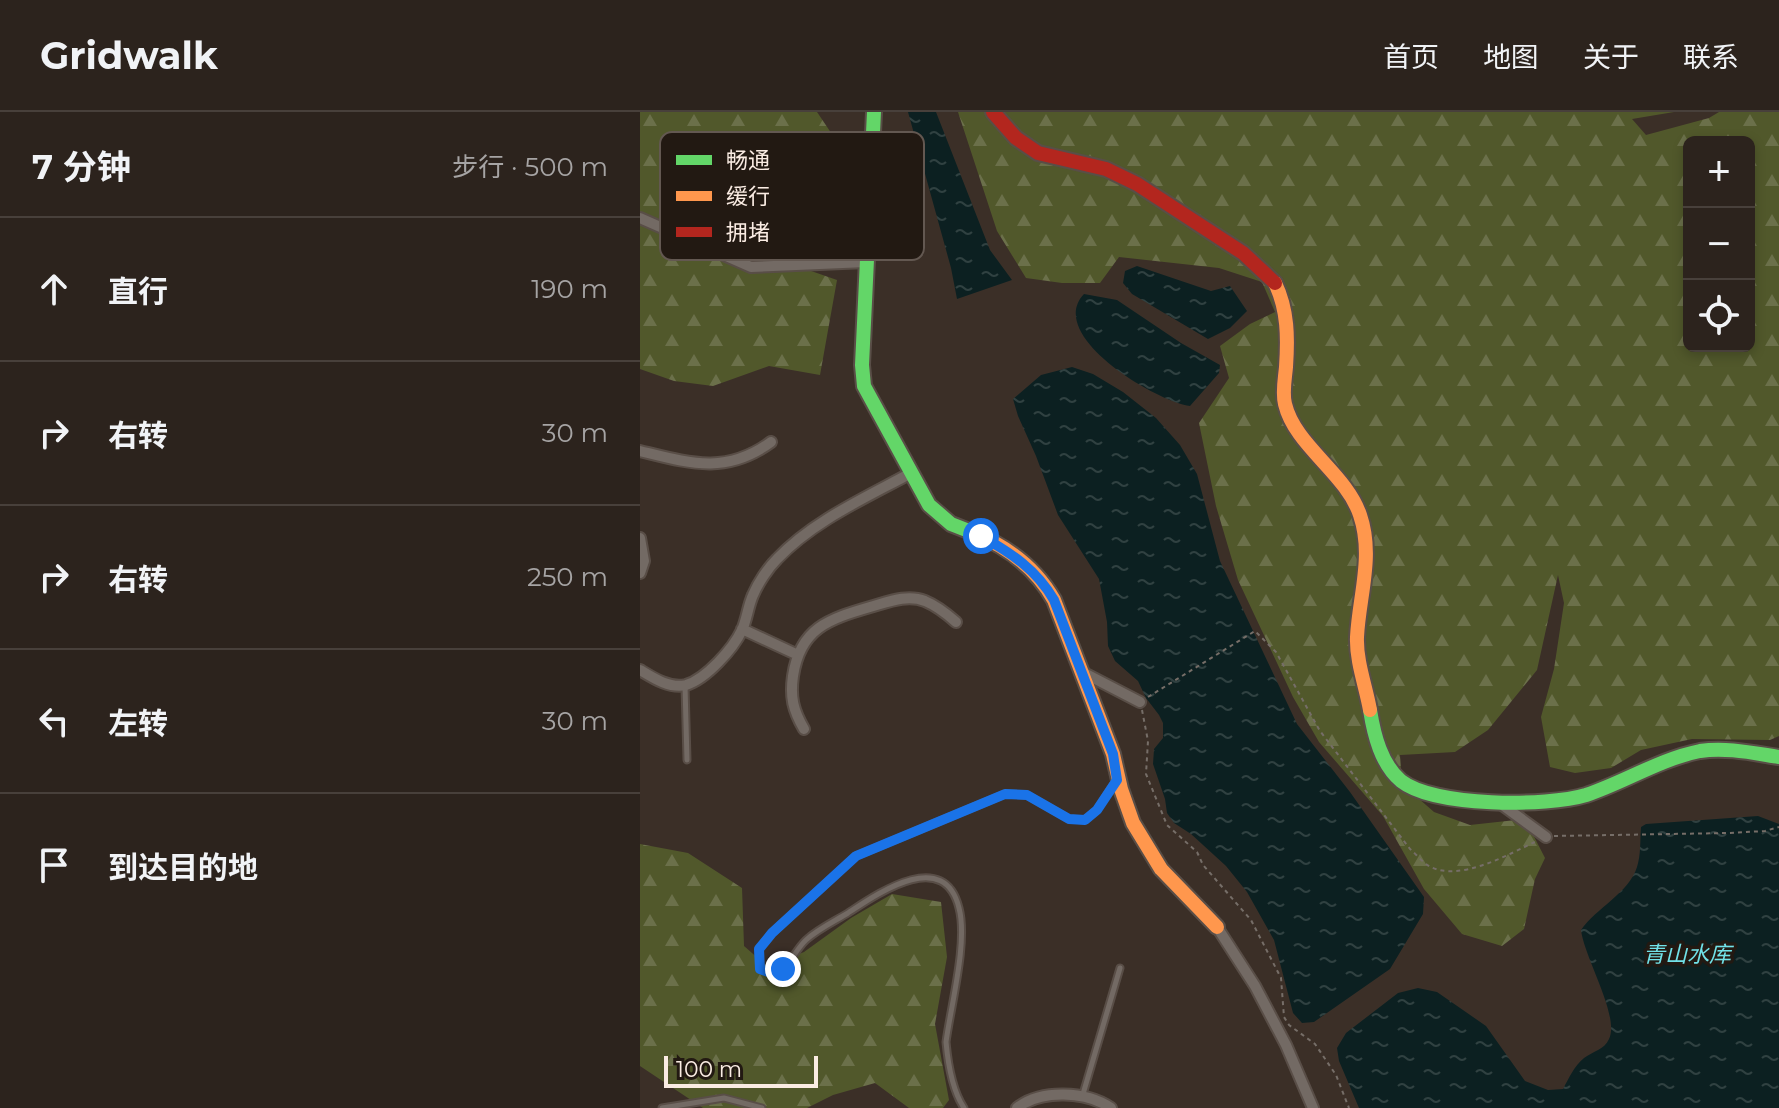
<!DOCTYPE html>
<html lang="zh">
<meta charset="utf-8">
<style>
body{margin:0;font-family:Montserrat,"Noto Sans SC",sans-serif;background:#382f2a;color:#f1f3f6}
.controls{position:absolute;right:24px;top:24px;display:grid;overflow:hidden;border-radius:12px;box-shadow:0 4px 12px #0003}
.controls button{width:72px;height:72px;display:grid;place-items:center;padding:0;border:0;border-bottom:2px solid #48403b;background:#2c231d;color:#f1f3f6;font:40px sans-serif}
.scale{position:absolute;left:24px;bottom:20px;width:154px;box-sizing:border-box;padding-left:8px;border:4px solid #faece3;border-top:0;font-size:22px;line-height:28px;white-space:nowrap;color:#faece3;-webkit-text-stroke:6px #221912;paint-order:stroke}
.stop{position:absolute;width:24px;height:24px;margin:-18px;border:6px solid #1a73e8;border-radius:50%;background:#fff}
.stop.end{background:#1a73e8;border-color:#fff;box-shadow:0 2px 8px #0008}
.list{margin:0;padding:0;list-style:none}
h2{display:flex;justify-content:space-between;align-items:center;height:104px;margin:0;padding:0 32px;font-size:34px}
h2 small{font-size:26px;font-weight:400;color:#a6a4a4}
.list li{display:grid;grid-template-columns:52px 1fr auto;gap:24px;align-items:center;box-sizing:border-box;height:144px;padding:0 32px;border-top:2px solid #48403b}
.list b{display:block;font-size:30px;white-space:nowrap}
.list em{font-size:26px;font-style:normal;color:#a6a4a4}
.icon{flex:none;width:44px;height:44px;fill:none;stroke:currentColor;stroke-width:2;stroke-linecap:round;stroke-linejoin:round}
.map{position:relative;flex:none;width:1139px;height:996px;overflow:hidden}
header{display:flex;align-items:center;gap:48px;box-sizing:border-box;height:112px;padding:0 40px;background:#2c231d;border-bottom:2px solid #48403b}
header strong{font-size:38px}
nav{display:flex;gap:44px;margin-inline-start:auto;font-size:28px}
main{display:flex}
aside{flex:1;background:#2c231d}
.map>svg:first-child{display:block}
.forest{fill:url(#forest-firs);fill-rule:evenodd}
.water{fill:url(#water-ripples)}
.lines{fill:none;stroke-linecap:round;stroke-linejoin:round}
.lane-casing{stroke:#594e47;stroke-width:9}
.street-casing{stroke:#594e47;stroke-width:14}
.fast-casing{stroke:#594e47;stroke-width:18}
.slow-casing{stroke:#594e47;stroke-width:18}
.jam-casing{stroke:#594e47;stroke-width:18}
.path{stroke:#766e68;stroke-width:2;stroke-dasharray:4 4;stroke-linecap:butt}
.lane{stroke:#736a64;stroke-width:5}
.street{stroke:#736a64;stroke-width:10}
.fast{stroke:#63d668;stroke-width:14}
.slow{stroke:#ff974d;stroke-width:14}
.jam{stroke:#b3261e;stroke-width:14}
.route{stroke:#1a73e8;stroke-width:10}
.labels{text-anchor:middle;stroke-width:7;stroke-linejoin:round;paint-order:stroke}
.water-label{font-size:22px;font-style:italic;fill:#71e2e9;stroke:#221912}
.key{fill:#221912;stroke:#635851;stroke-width:2}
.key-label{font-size:22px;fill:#faece3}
</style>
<header>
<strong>Gridwalk</strong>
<nav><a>首页</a><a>地图</a><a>关于</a><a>联系</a></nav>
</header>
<main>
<aside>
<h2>7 分钟<small>步行 · 500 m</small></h2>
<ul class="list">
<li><svg class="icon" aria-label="ahead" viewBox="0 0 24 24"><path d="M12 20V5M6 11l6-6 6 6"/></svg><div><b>直行</b></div><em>190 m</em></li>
<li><svg class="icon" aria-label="right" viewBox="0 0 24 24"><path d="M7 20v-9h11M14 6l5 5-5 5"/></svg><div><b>右转</b></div><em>30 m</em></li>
<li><svg class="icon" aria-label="right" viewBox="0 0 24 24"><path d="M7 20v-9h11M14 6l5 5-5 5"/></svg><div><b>右转</b></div><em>250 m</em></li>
<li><svg class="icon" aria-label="left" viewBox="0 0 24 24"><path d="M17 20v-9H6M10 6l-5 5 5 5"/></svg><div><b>左转</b></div><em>30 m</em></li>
<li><svg class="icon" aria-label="arrive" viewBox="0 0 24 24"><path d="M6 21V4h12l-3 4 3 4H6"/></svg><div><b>到达目的地</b></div></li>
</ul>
</aside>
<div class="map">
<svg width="1139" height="996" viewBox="0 0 1139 996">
<defs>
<pattern id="forest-firs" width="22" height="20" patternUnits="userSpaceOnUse" patternTransform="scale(2)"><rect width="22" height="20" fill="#51582b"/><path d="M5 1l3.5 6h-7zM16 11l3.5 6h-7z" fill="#6b704a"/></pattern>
<pattern id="water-ripples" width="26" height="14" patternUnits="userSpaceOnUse" patternTransform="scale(2)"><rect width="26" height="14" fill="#0c2021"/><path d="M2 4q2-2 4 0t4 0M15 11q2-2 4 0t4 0" fill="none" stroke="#304141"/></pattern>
</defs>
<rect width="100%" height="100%" fill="#3b2f27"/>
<path class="forest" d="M0,0H177L206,43L198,117L168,131L105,136L197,168L180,263L129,254L73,274L34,269L0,257Z
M318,0H1034L992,7L1006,23L1069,6L1079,0H1139V624L1130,628L1052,627L1001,638L971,656L935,661L910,655L901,605L914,557L924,491L918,463L897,558L848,618L815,640L760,643L762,672L794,700L830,713L885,707L905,746L895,767L884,817L862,834L822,822L784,777L743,704L679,630L653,585L598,468L576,394L559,311L589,266L580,234L610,212L635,200L622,170L579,156L479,145L460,171H422L386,166L357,119ZM1049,30H1109V234H1049Z
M0,732L48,741L102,776L104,834L128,855L164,840L211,806L252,782L301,790L307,845L295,912L309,988L303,996H269L235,971L193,983L167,996H63L0,954Z"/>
<path class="water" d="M268,0H296L350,138L372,168L317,187L311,156Z
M497,154L571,179L590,174L607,199L590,216L568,227L492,182L483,171L485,159Z
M444,182L477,188L541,231L580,253L579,261L550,294C515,289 405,223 444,182Z
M432,255L453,262L483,280L516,306L540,333L557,362L580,449L657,612L710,680L784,785L783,802L750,857L674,910L662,911L653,901L634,828L607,780L586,754L551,722L534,711L527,701L525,687L513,652L514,637L523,626V611L519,603L506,586L498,569L475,549L468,534L467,510L459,467L418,403L396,344L378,304L373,287L401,263Z
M1118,704L1139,712V996H719L699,949L697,936L706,921L758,881L778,876L797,880L846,914L885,969L908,978L923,977C929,966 934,954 944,946C953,939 964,938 969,927C980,904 944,845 941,818C956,796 989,781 997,755C1001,743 1000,728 1001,715L1006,712Z"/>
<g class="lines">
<defs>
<path id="lane" d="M45,574L47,648
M443,982L480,856
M22,996L84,986L122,996
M324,996C312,978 308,952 306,930C311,893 328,830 319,796C304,735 237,782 208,801C195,809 178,817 166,828C150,843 148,867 120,857L119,837L132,821L216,744L365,682L387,683L429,707L445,708L457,698L475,670"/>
<path id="street" d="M0,106L111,155L226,150
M0,339C49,351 86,363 131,330
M0,426L4,449L0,461
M102,517L158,543
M0,558C13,566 30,577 46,573C66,567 93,537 102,518C107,507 108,494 113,483C118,471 128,456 137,447C173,409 225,386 271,361
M442,560L500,590
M164,617C153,598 150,585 153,564C160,516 189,507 230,495C248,490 267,482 285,489C297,494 307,502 316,510
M857,689L906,725
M577,815L615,874L646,933L673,996
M377,996C401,977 446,979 471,996"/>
<path id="fast" d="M234,0L222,253L224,274L289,393L311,412L334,421
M730,598C734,623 741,652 761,669C794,695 907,695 946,683C985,670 1020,647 1060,639C1086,635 1113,641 1139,645"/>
<path id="slow" d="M635,171C648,198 648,226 646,255C645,267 642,280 645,292C655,334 706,361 720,403C734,444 719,484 717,525C716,549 726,575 730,598
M334,421C368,435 396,456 414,488L473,642L481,677L493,711L521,757L577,815"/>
<path id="jam" d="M353,0L376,26L398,41L466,57L497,72L603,141L635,171"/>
</defs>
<use href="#lane" class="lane-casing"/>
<use href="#street" class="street-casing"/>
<use href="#fast" class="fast-casing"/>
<use href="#slow" class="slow-casing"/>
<use href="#jam" class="jam-casing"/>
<path class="path" d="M508,585L615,519L636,540L680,619L770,737C776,742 782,750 789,754C819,771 869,742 897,729
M502,598L508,629L506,662L527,713L557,740L563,753L611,808L641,866L644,905L649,913L675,932L696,963L709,996
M914,724L1089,721L1125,719L1139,715"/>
<use href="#lane" class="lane"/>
<use href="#street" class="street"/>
<use href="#fast" class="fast"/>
<use href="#slow" class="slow"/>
<use href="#jam" class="jam"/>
</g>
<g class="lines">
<path class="route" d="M143,857L131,861L120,857L119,837L132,821L216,744L365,682L387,683L429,707L445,708L457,698L477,668L473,642L414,488C396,457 371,441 341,424"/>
</g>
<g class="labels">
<g class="water-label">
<text x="1047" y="850">青山水库</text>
</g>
</g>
<rect x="20" y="20" width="264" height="128" rx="12" class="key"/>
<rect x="36" y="43" width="36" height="10" fill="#63d668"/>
<rect x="36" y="79" width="36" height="10" fill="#ff974d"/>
<rect x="36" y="115" width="36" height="10" fill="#b3261e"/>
<g class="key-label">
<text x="86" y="56">畅通</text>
<text x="86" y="92">缓行</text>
<text x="86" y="128">拥堵</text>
</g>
</svg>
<div class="controls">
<button>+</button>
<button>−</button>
<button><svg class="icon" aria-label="locate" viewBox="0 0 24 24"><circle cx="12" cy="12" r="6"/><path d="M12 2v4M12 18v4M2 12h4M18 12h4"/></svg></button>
</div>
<div class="scale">100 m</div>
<div class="stop" style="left:341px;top:424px"></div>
<div class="stop end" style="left:143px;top:857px"></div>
</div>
</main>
